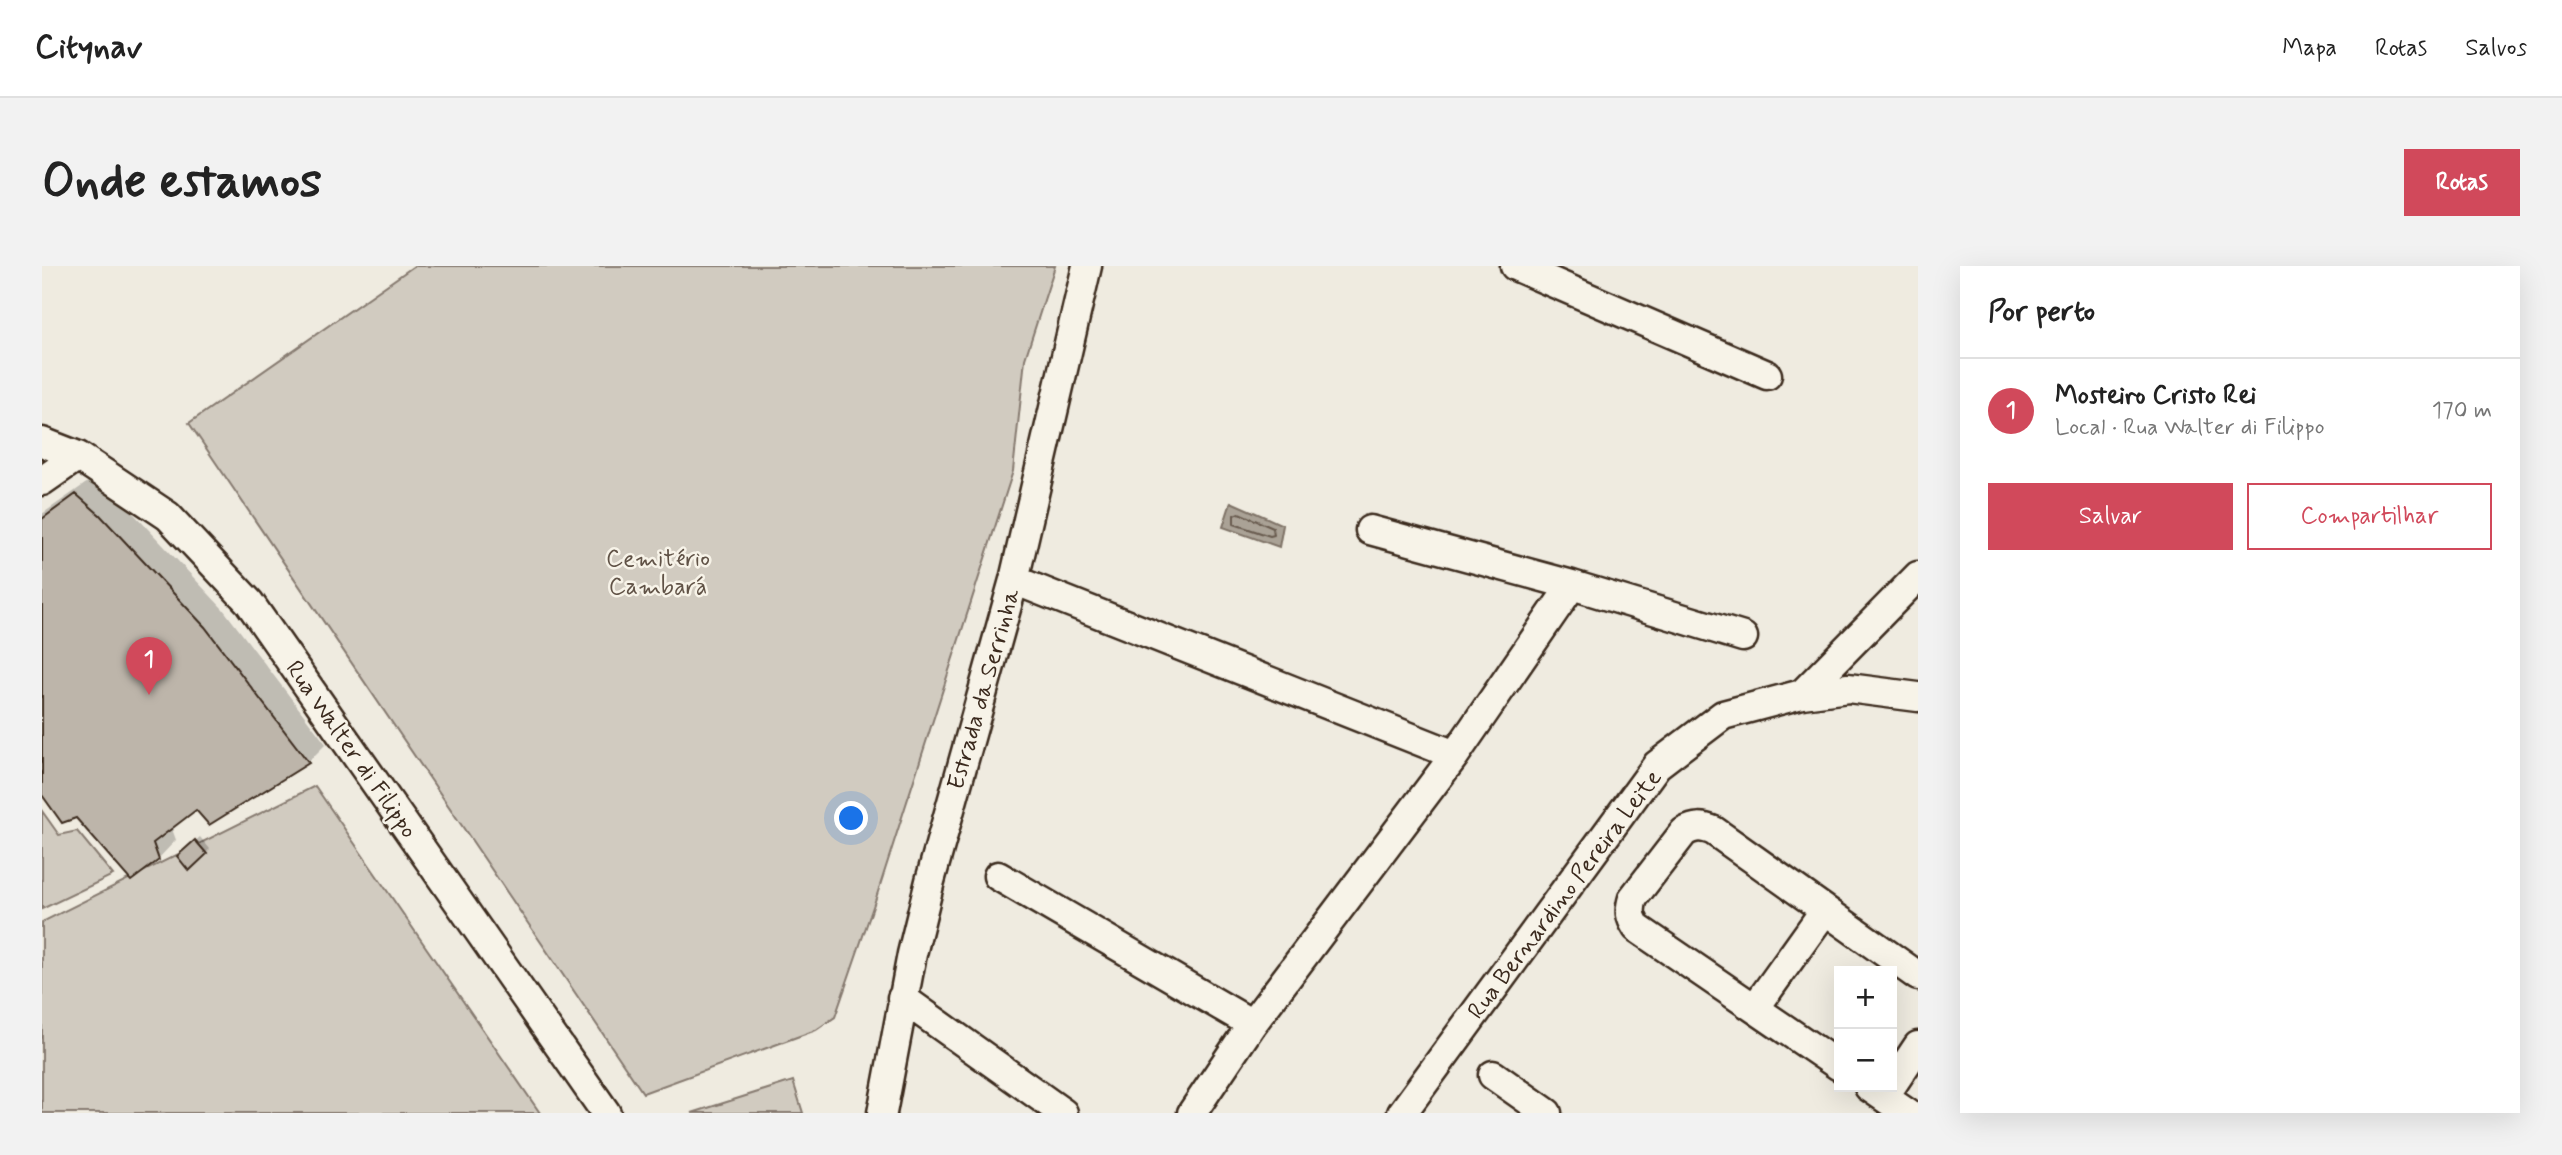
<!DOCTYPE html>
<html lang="pt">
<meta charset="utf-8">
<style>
body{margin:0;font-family:Mynerve,sans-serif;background:#f2f2f2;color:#222}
.controls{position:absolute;right:21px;bottom:21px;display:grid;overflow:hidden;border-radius:0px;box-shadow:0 7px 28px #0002}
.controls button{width:63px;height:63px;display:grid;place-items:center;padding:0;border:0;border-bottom:2px solid #e0e0e0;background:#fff;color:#222;font:35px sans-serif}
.you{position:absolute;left:810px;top:553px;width:24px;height:24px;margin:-18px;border:5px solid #fff;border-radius:50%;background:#1a73e8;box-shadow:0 0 0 10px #1a73e833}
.badge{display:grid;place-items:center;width:46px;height:46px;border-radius:50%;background:#d1495b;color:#fff;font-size:23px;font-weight:700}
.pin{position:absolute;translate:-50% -58px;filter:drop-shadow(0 2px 4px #0008)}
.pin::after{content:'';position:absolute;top:37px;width:24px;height:21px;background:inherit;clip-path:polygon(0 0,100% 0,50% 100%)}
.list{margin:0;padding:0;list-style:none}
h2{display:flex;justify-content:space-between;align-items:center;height:91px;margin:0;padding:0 28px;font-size:30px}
h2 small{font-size:23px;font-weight:400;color:#767676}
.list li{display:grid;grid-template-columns:46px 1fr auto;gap:21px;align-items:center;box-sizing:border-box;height:105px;padding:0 28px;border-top:2px solid #e0e0e0}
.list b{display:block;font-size:26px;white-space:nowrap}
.list p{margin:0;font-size:23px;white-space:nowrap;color:#767676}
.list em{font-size:23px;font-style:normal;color:#767676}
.actions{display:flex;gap:14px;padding:21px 28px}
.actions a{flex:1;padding:16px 0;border:2px solid #d1495b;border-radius:0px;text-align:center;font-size:24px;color:#d1495b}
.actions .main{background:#d1495b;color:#fff}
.map{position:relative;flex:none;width:1876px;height:847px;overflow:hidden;border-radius:0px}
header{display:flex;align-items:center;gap:42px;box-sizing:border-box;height:98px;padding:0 35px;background:#fff;border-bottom:2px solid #e0e0e0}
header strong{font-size:33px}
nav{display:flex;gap:38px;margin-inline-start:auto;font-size:24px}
.intro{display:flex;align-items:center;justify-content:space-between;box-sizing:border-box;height:168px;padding:0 42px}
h1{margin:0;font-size:49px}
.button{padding:18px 32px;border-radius:0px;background:#d1495b;color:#fff;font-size:24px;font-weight:700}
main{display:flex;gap:42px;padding:0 42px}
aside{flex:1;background:#fff;border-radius:0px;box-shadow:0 7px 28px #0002}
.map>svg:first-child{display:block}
.green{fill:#d1cbc0;stroke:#867a6f;stroke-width:2}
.water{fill:#aaa296;stroke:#7e7266;stroke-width:2}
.shadow{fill:#0003}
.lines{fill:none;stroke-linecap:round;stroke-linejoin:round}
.shore{stroke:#675a4e;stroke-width:2}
.building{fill:#bdb5aa;stroke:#3b2a1e;stroke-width:2}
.minor-casing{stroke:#3b2a1e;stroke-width:33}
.minor{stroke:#f7f3e8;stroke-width:28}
.labels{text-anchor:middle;stroke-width:5;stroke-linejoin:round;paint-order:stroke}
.park-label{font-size:24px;fill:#605246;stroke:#f7f3e8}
.street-label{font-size:24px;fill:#3b2a1e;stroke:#f7f3e8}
</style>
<header>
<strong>Citynav</strong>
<nav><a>Mapa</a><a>Rotas</a><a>Salvos</a></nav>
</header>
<div class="intro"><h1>Onde estamos</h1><a class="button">Rotas</a></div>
<main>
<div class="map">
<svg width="1876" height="847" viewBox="0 0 1876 847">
<rect width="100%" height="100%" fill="#efebe0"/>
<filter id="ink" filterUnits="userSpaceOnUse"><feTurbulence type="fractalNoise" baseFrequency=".0143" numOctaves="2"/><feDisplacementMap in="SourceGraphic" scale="14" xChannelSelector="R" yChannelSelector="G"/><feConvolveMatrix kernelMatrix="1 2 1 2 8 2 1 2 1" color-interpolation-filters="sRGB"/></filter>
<g filter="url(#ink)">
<path class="green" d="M372,0H1013L983,93L971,205L834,632L793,751L774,764L601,827L147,157Z
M273,520L498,847H0V656Z
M0,545L17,569L35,565L71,609L0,643Z
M751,815L761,847H650Z"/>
<path class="water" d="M1189,236L1241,259L1237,281L1181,261Z"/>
<path class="shadow" d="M53,211L76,231L181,343L284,478L266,496L154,541L129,560L134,574L116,593L35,549L0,526V248Z
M158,571L168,583L148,602L137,590Z"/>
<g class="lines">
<path class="shore" d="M1197,247L1231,262L1232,269L1228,270L1192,258V249Z"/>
</g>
<path class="building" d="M34,228L58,249L163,361L267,497L167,559L154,544L111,577L117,594L89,615L34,552L20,557L0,529V253Z
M153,574L165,588L147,605L135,590Z"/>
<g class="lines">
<defs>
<path id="minor" d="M1473,0L1725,109
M0,176L36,190L126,250L207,336L564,847
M0,215L36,190
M1328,264L1530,319L1701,371
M972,314L1413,489
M1760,428L1876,310
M956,610L1210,758
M860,732L1021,847
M1713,742L1783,644
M1797,800L1595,662C1588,651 1587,645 1591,632L1642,566C1653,560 1660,560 1672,565L1876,710
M1451,809L1505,847
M1850,819L1876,780
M1827,821L1865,847
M840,847L870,688L888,615L972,314L1045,0
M1150,847L1210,758L1413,489L1530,319
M1360,847L1615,499L1681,449L1760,428L1806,422L1876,431"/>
</defs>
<use href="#minor" class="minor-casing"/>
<use href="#minor" class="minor"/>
</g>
</g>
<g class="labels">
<g class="park-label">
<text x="616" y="300">Cemitério<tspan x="616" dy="28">Cambará</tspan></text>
</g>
<g class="street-label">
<text transform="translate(941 423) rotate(-74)" y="8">Estrada da Serrinha</text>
<text transform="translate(310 483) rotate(55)" y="8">Rua Walter di Filippo</text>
<text transform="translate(1522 628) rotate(-53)" y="8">Rua Bernardino Pereira Leite</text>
</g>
</g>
</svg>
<div class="controls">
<button>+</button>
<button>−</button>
</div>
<div class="you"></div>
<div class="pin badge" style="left:107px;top:429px">1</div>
</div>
<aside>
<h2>Por perto<small></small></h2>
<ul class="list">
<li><span class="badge">1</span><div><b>Mosteiro Cristo Rei</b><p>Local · Rua Walter di Filippo</p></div><em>170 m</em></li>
</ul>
<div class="actions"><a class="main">Salvar</a><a>Compartilhar</a></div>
</aside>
</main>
